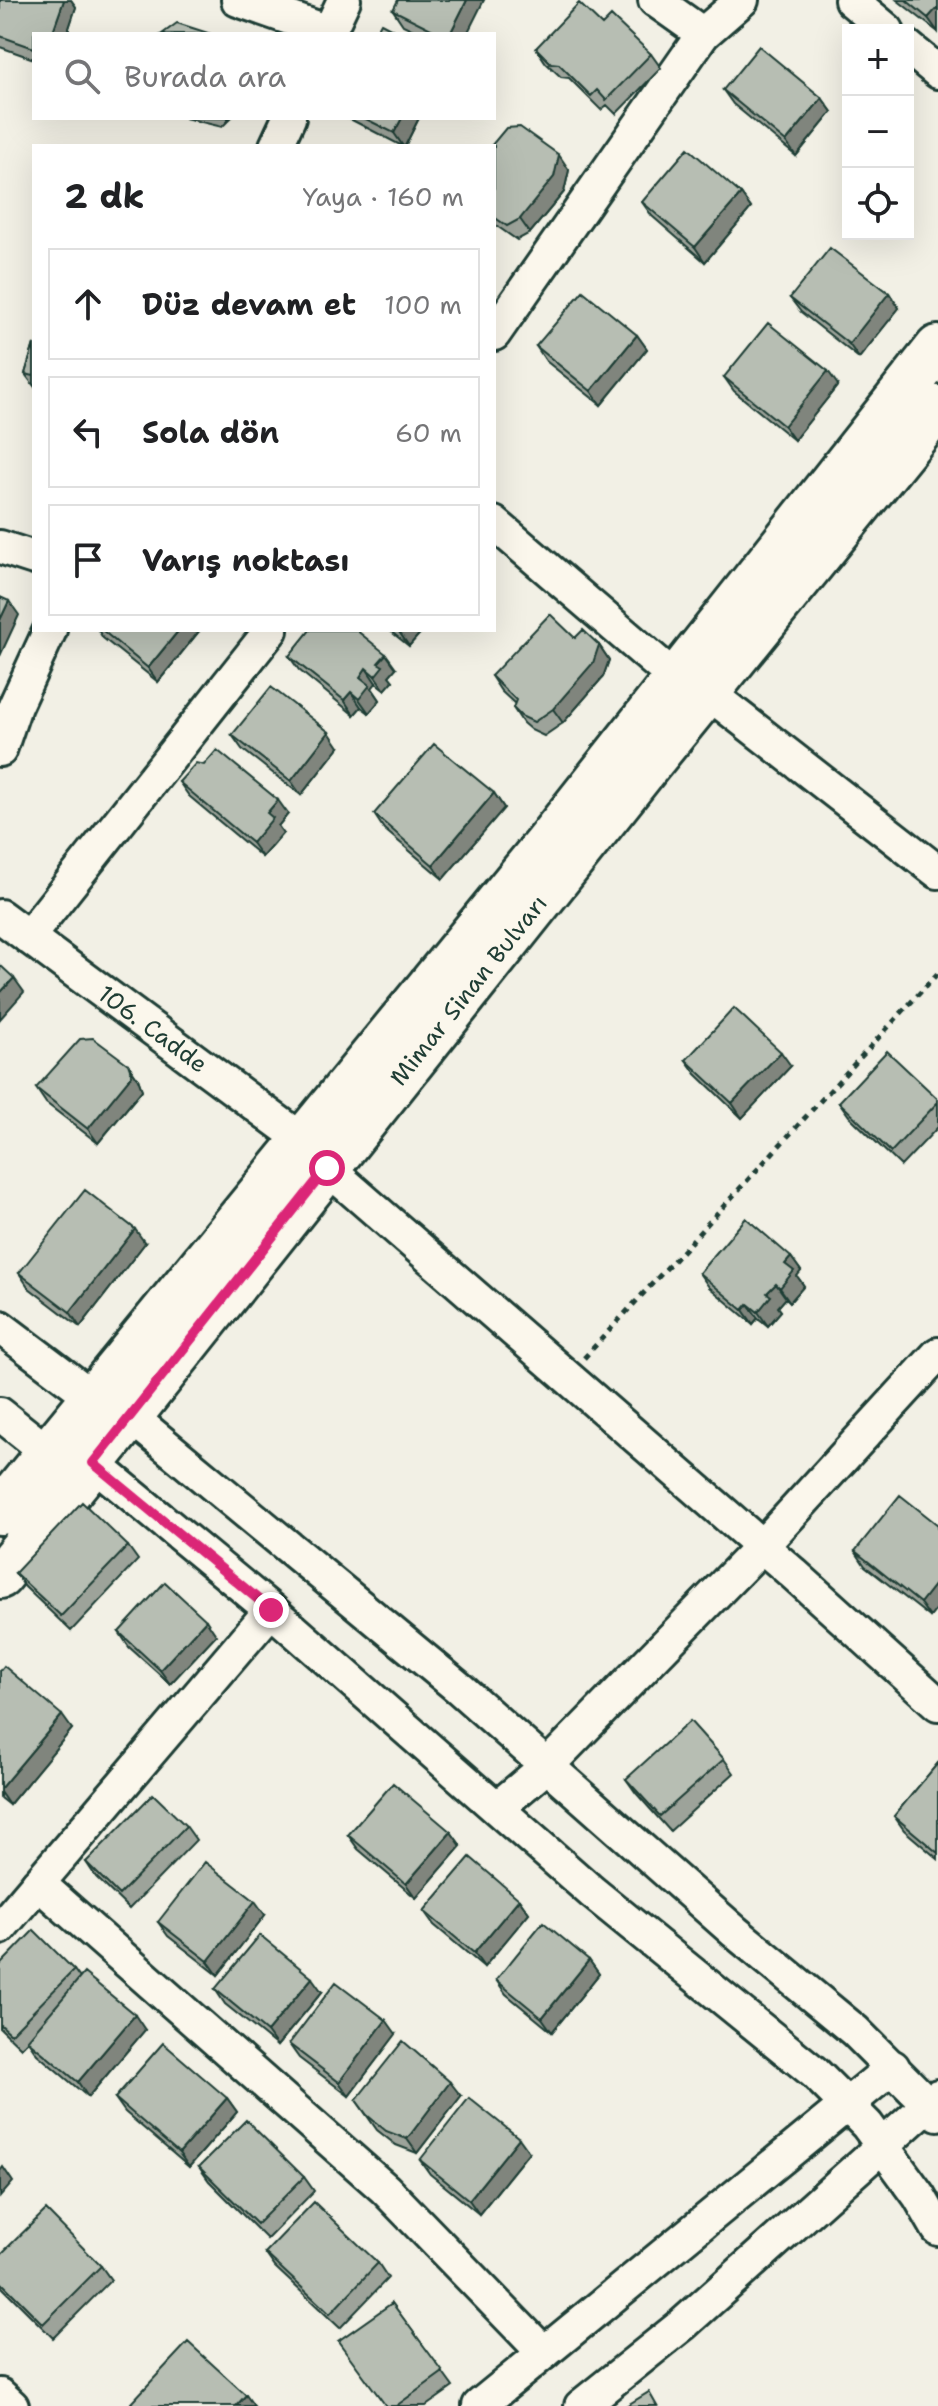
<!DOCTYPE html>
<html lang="tr">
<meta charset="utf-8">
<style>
body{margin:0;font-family:"Shantell Sans",sans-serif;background:#f6f6f6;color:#202124}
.controls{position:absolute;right:24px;top:24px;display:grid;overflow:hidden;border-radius:0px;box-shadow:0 8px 32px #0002}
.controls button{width:72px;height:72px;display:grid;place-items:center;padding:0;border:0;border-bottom:2px solid #e0e0e0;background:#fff;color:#202124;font:40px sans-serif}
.stop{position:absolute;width:24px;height:24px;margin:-18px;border:6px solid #db2777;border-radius:50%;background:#fff}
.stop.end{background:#db2777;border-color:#fff;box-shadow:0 2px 8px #0008}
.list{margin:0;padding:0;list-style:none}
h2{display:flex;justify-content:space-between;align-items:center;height:104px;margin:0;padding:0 32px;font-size:34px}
h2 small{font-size:26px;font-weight:400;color:#757577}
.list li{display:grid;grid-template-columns:52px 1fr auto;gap:24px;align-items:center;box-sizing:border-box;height:112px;margin:0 16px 16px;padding:0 16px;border:2px solid #e0e0e0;border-radius:0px}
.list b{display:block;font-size:30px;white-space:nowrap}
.list em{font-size:26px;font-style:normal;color:#757577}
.icon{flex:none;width:44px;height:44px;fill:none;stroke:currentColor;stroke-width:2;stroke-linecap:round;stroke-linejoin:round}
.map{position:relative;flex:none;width:938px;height:2406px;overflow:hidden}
.search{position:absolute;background:#fff;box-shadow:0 8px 32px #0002;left:32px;top:32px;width:464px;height:88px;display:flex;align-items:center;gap:20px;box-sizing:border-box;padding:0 28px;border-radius:0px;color:#757577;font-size:30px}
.panel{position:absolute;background:#fff;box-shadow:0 8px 32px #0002;left:32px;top:144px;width:464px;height:488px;border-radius:0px}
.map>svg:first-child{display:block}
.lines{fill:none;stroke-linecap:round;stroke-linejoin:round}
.street-casing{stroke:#1f3d34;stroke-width:38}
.secondary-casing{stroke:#1f3d34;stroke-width:50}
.path{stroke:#1f3d34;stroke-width:5;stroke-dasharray:6 6;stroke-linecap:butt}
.street{stroke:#fbf7ec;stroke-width:32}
.secondary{stroke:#fbf7ec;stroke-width:44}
.wall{fill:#9da39a;stroke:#1f3d34;stroke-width:2}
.shaded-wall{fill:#80857d;stroke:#1f3d34;stroke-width:2}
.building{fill:#b7beb3;stroke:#1f3d34;stroke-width:2}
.route{stroke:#db2777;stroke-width:10}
.labels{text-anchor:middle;stroke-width:6;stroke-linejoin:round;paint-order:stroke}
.street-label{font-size:24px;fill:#1f3d34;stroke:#fbf7ec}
</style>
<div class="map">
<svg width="938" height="2406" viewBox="0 0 938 2406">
<rect width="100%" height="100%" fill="#f2f0e5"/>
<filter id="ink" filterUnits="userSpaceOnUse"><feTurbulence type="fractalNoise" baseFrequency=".0125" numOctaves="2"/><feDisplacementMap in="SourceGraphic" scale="16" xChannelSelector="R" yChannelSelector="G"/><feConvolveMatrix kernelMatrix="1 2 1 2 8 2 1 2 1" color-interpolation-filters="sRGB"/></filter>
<g filter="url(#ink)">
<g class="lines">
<defs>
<g id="street">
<path d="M238,0L329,32"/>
<path d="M655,0L703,34"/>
<path d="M851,0L887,30"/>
<path d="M328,34L344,0"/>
<path d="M908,47L938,72"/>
<path d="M276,146L289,118"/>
<path d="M494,334L703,34L742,0"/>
<path d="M494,523L676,679"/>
<path d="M0,547L34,558"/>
<path d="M707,692L938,872"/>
<path d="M0,750L15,706L50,630"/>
<path id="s1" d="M0,916L304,1141"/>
<path d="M28,937L271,630"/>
<path d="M327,1168L795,1575L938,1704"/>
<path d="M0,1327L94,1398"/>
<path d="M0,1414L49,1453"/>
<path d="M130,1416L459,1688L735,1932L855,2031L938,2114"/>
<path d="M93,1463L271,1610L592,1892L815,2073L867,2125L919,2196L938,2229"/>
<path d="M497,1808L547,1766L762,1546L938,1354"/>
<path d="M38,1883L385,2189L544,2353"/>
<path d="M0,1928L271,1610"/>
<path d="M0,2395L12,2406"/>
<path d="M479,2406L893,2067"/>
<path d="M581,2406L682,2325L938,2096"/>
</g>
<g id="secondary">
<path d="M0,1512L546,844L938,348"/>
<path id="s2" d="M0,1576L109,1442L648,765L938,408"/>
</g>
</defs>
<use href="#street" class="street-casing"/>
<use href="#secondary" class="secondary-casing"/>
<path class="path" d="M584,1358L938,973"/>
<use href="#street" class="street"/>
<use href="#secondary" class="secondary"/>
</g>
<path class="wall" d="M0,0H71L76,7L67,34H34V59L0,47Z
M897,0H938V32Z
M393,10L467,34H422L403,25Z
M602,25L651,54L661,68L616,114L607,105L601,110L569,78L561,77L546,63L536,48Z
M723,90L822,98L832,112L796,156L733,104Z
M185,118H231L222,127Z
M348,118H419L405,146H402Z
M494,146L569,170L564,192L530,233L517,240L494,224Z
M741,194L751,208L705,262L652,216L642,202Z
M889,293L899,308L859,358L801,312L790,298Z
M637,335L647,349L601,405L546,361L536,346Z
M34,344V386L25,374Z
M724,377L838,385L794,440L734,391Z
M98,630H200L158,682L103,638Z
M389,630H423L409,646Z
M575,638L599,645L609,660L603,677L563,723L544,736L531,730L523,723L513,708L515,704L501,691L491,676Z
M289,656L396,668L389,676L393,681L385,690L376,683L372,688L380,700L369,713L361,707L354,715L299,670Z
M232,735L339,747L301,795L242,749Z
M204,765L288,814L278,826L283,833L262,857L189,796L179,782Z
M494,793L504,808L443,879L384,829L374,814Z
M686,1060L791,1066L742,1118L696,1074Z
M128,1064L138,1079L142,1090L98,1143L46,1103L36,1088Z
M938,1099V1127L901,1166L849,1116L839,1102Z
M145,1243L80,1327L29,1288L19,1273Z
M791,1257L801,1271L797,1276L804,1286L790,1302L786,1298L778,1307L781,1311L768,1326L758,1318L753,1324L709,1287L699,1273Z
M938,1525V1607L930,1617L865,1566L855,1551Z
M128,1546L138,1560L71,1631L25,1587L15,1573Z
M119,1632L216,1635L170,1684L129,1647Z
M0,1671L72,1729L9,1805L0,1798Z
M724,1759L734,1773L670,1831L636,1793L626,1779Z
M938,1763V1859L904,1830L894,1816Z
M186,1826L196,1840L129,1909L96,1877L86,1862Z
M451,1832L461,1846L416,1898L358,1849L348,1835Z
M519,1899L529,1913L484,1967L434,1925L424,1911Z
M265,1915L218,1975L168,1936L158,1922Z
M589,1960L599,1974L552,2032L506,1994L496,1980Z
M0,1965L74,1970L80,1978L145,2030L88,2097L37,2054L28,2041L21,2048L0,2028Z
M215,1989L322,1992L277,2046L225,2004Z
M396,2034L349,2096L299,2058L289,2044Z
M461,2096L417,2153L396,2145L377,2130L356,2100Z
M115,2098H227L237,2112L189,2167L125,2112Z
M529,2152L479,2214L430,2174L420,2160Z
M199,2167L304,2177L314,2191L267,2239L209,2181Z
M265,2253L378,2263L388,2278L340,2328L275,2267Z
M0,2255L101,2266L111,2280L53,2338L0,2285Z
M392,2303L453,2387L426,2406H386Z"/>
<path class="shaded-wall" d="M64,0H71L76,7L67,34H52Z
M467,0H484L467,34H450Z
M937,7L938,8V32L928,18Z
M822,98L832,112L796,156L786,142Z
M402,118H419L405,146H403L394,133Z
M559,155L569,170L564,192L530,233L520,219Z
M741,194L751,208L705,262L695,247Z
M889,293L899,308L859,358L849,344Z
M637,335L647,349L601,405L591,391Z
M828,371L838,385L794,440L784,426Z
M9,601L19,615L0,656V620Z
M179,630H200L158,682L148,668Z
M401,630H423L409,646L399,632Z
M599,645L609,660L603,677L563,723L553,709Z
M386,654L396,668L389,676L393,681L385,690L375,676L378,663Z
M366,668L376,683L372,688L380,700L369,713L359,699L360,677Z
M351,692L361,707L354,715L344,700Z
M329,732L339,747L301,795L291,781Z
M494,793L504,808L443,879L433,865Z
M278,800L288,814L278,826L283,833L262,857L252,843L267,813Z
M14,978L24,992L0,1019V993Z
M781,1052L791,1066L742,1118L732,1103Z
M128,1064L138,1079L142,1090L98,1143L88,1129Z
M135,1229L145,1243L80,1327L70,1312Z
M791,1257L801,1271L797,1276L804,1286L790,1302L780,1288L785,1264Z
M776,1284L786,1298L778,1307L781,1311L768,1326L758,1312L767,1293Z
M748,1304L758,1318L753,1324L743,1310Z
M938,1580V1607L930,1617L920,1603Z
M206,1620L216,1635L170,1684L160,1670Z
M62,1715L72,1729L9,1805L0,1792V1789Z
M451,1832L461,1846L416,1898L406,1884Z
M519,1899L529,1913L484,1967L474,1953Z
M255,1901L265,1915L218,1975L208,1961Z
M589,1960L599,1974L552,2032L542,2018Z
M312,1978L322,1992L277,2046L267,2032Z
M135,2015L145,2030L88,2097L78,2082Z
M386,2020L396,2034L349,2096L339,2082Z
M450,2082L461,2096L417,2153L407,2139Z
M227,2098L237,2112L189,2167L179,2153Z
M519,2138L529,2152L479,2214L469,2200Z
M3,2167L13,2182L0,2197V2171Z
M246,2395L254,2406H236Z"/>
<path class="building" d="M0,0H64L52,34H34V48L0,36Z
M398,0H467L450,34H441L393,10Z
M906,0H938V7L928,18Z
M579,3L602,25L611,16L651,54L606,100L597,90L591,96L559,64L551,63L536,48Z
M177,23L211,34H162Z
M381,23L402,34H375Z
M759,46L822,98L786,142L723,90Z
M364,118H402L394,133Z
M520,127L559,155L554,177L520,219L507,226L494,217V146H491L506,128Z
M688,148L741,194L695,247L642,202Z
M830,248L889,293L849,344L790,298Z
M583,291L637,335L591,391L536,346Z
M768,323L828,371L784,426L724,377Z
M34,344V376L25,374Z
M0,597L9,601L0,620Z
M550,614L575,638L583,630L599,645L593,663L553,709L534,722L521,716L513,708L516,700L491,676Z
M102,630H179L148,668Z
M310,630H356L386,654L378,663L383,666L375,676L366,668L360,677L370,685L359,699L351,692L344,700L289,656Z
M271,687L329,732L291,781L232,735Z
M434,744L494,793L433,865L374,814Z
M217,750L278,800L267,813L273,818L252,843L179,782L196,763L204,765Z
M0,965L14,978L0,993Z
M734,1008L781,1052L732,1103L686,1060Z
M93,1038L128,1064L132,1075L88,1129L36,1088L80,1039Z
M887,1051L938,1099V1102L891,1152L839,1102Z
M85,1190L135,1229L70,1312L19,1273Z
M746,1218L791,1257L785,1264L794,1271L780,1288L776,1284L767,1293L771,1296L758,1312L748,1304L743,1310L699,1273Z
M900,1495L938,1525V1580L920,1603L855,1551Z
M82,1502L128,1546L61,1616L15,1573Z
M165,1582L206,1620L160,1670L119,1632Z
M4,1666L62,1715L0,1789V1671Z
M690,1721L724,1759L660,1816L626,1779Z
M938,1763V1853L894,1816Z
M393,1783L451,1832L406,1884L348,1835Z
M153,1794L186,1826L119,1895L86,1862Z
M470,1857L519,1899L474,1953L424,1911Z
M205,1862L255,1901L208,1961L158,1922Z
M543,1922L589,1960L542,2018L496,1980Z
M34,1930L74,1970L11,2034L0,2024V1965Z
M260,1935L312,1978L267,2032L215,1989Z
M84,1973L135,2015L78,2082L27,2040Z
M336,1982L386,2020L339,2082L289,2044Z
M403,2041L450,2082L407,2139L386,2131L367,2115L356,2100Z
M163,2043L227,2098L179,2153L115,2098Z
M469,2098L519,2138L469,2200L420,2160Z
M246,2120L304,2177L257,2224L199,2167Z
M314,2202L378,2263L330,2314L265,2253Z
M46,2210L101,2266L43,2324L0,2281V2255Z
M392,2303L443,2372L396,2406H386L338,2341Z
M188,2342L246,2395L236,2406H134L131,2403Z
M649,2392L657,2406H626Z"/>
</g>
<g class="lines" filter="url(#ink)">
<path class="route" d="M271,1610L93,1463L327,1168"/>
</g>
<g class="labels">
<g class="street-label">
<text dy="8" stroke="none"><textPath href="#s2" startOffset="750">Mimar Sinan Bulvarı</textPath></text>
<text dy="8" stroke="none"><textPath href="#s1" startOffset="190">106. Cadde</textPath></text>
</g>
</g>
</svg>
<div class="controls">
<button>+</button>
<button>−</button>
<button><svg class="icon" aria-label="locate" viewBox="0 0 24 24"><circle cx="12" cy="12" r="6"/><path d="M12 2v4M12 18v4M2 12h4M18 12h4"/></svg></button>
</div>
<div class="stop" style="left:327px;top:1168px"></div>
<div class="stop end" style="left:271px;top:1610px"></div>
<div class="search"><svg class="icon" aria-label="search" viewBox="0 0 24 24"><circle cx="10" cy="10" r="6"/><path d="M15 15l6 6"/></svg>Burada ara</div>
<section class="panel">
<h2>2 dk<small>Yaya · 160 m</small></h2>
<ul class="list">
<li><svg class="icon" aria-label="ahead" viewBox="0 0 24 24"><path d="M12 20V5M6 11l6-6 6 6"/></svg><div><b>Düz devam et</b></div><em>100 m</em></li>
<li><svg class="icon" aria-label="left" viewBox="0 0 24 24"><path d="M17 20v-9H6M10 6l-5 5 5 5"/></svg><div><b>Sola dön</b></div><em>60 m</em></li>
<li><svg class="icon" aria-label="arrive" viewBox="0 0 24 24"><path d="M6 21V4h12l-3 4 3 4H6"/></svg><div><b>Varış noktası</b></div></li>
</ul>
</section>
</div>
